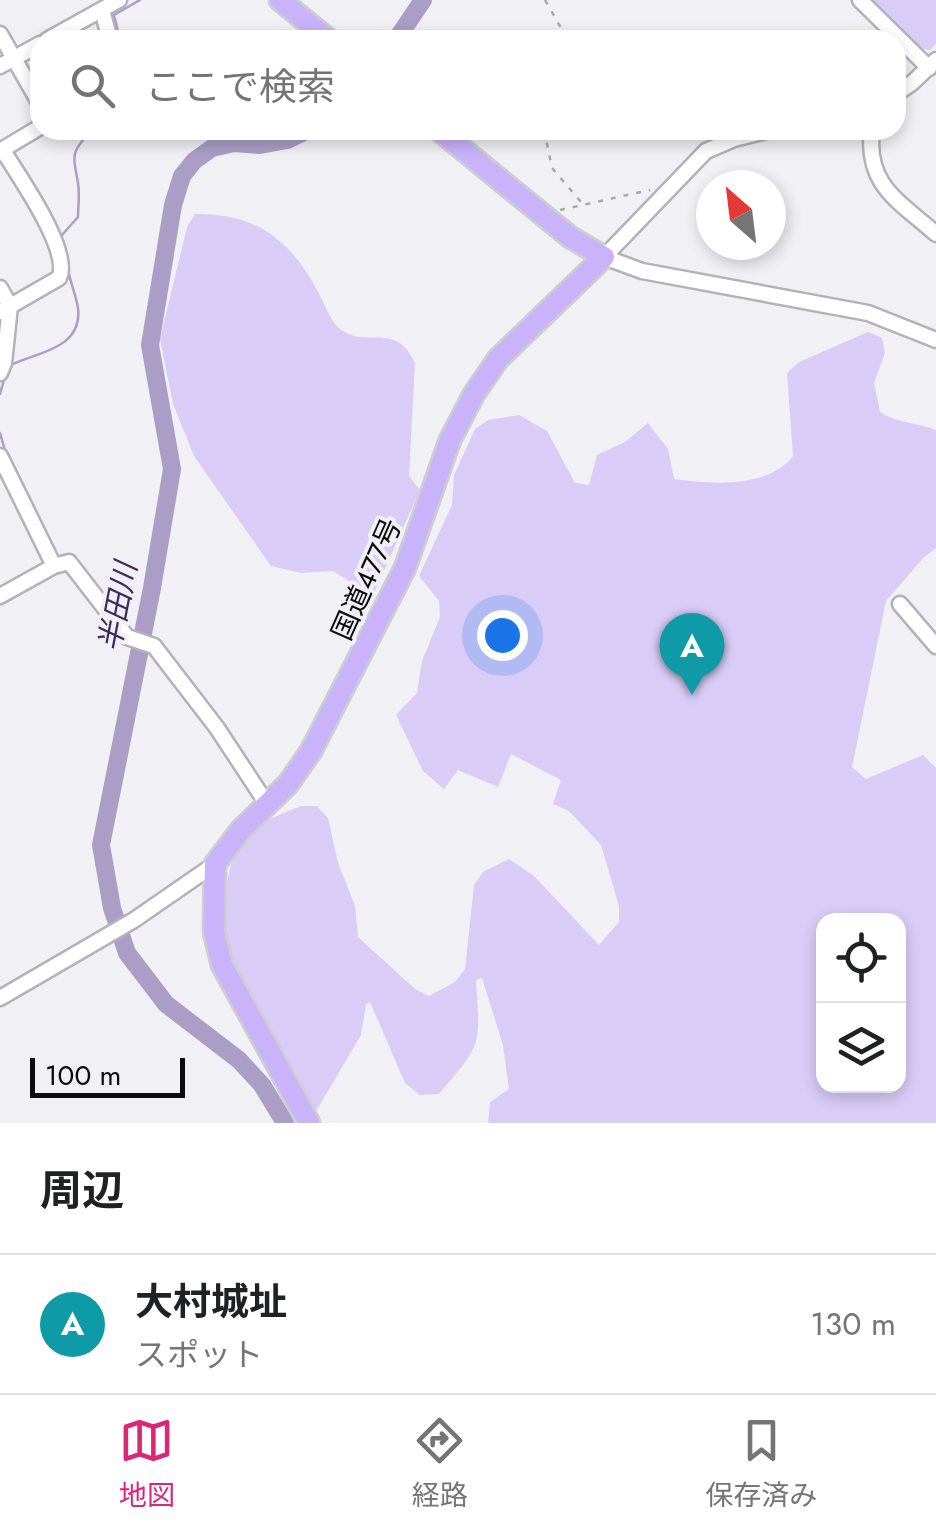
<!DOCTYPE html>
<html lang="ja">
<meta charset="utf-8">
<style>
body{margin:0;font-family:Jost,"Noto Sans JP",sans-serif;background:#f6f6f6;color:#202124}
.controls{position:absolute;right:30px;bottom:30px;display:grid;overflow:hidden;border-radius:20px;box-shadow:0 5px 15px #0003}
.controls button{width:90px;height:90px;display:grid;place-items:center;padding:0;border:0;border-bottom:2px solid #e0e0e0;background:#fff;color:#202124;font:50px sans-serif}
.compass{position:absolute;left:696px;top:170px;width:90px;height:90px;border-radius:50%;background:#fff;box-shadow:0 5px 15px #0003;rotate:332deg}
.scale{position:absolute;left:30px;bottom:25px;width:155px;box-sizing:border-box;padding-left:10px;border:5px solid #0c0c0e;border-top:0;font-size:28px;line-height:35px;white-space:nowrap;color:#0c0c0e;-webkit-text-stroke:8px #f1f0f5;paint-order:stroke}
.you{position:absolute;left:502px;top:635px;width:35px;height:35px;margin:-25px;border:8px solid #fff;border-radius:50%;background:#1a73e8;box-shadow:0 0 0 15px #1a73e833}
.badge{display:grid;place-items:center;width:65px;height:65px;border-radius:50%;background:#db2777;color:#fff;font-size:32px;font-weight:700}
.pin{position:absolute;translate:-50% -82px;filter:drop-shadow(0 2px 5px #0008)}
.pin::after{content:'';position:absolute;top:52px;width:35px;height:30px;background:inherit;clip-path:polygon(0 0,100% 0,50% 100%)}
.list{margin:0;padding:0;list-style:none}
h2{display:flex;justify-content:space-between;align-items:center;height:130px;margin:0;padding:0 40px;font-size:42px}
h2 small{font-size:32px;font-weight:400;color:#757577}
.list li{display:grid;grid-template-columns:65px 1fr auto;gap:30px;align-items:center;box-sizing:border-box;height:140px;padding:0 40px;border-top:2px solid #e0e0e0}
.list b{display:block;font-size:38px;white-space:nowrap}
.list p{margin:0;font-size:32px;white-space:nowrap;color:#757577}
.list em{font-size:32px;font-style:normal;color:#757577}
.icon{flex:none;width:55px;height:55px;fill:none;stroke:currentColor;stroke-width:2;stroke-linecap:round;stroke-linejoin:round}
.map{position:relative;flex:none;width:936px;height:1123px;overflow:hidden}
.search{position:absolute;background:#fff;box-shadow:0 5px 15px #0003;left:30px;right:30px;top:30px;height:110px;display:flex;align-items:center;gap:25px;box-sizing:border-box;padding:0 35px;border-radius:30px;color:#757577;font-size:38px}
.sheet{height:270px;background:#fff}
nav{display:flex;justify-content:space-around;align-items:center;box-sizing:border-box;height:140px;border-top:2px solid #e0e0e0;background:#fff;font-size:28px;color:#757577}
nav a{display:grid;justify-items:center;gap:5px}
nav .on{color:#db2777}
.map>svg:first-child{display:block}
.green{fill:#d9ccf7;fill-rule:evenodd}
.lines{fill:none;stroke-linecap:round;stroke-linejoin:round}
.stream{stroke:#aa9ec6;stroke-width:2.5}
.river{stroke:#aa9ec6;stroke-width:18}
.minor-casing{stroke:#b4b2b8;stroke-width:19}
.highway-casing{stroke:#cececf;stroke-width:25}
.path{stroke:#a8a8ac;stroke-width:2.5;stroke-dasharray:5 8;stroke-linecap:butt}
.minor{stroke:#fff;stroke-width:14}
.highway{stroke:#c9b3fa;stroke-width:20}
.labels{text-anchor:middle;stroke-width:8;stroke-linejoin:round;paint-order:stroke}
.street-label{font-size:28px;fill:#0c0c0e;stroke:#f1f0f5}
.water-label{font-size:30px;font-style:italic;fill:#3d2a5e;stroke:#f1f0f5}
</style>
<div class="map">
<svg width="936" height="1123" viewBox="0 0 936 1123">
<rect width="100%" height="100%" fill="#f1f0f5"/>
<path class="green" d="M870,0H936V44L930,50L923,49Z
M195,214C256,213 291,240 318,292C325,304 331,324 343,331C367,348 396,321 415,363L409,476L420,490L375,591L360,588L333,571L301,573L271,566L194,456L173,404L160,339L187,227Z
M868,332L882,338L885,353L874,383L880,412C898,424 917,422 936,430V548L924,557L886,601L852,767L866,779L923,755L936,768V1123H488L490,1102L509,1089L503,1045L482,978L476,980C480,1047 483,1042 439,1094L420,1095L405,1083L370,1002L366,1004L361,1035L315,1113L228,960L217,926L233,855L243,838L267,820L301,806H317L328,818L338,863L355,906L358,937L415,989L429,996L455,982L465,969L474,885L483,872L509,859L534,876L599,945L619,922V906L601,845L569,811L553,804L561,780L511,754L498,787L458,770L444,789L423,771L396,715L417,693L422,661L440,617L439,601L419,576L452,505L454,475L475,429L488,420L519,415L547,431L575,483L589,485L597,455L625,442L648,423L668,449L674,479C711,484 767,489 793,456L787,373L799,362ZM824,921H898V1086H824Z"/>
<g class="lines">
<path class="stream" d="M120,40L114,15L140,0
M61,242L62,235L78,217C78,206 80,194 78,183C73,154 70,153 92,130
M11,365C37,352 83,349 78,308C76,295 70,282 68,269
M0,394L5,376
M0,433L6,454"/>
<path class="river" d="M396,40L423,0
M285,1123L262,1085L239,1060L166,1004L127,953L112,908L101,845L152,588L172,469L150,345L173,205L182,176L194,161L212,148L234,143L260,145L287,140L308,130"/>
<defs>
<path id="minor" d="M860,0L929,68
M102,10L110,40
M0,34L40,104
M47,40L119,0
M0,66L40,44
M896,94L912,83L936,60
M770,130L734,139L706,151L604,257L642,271L868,313L936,340
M872,130C865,185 899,201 936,234
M0,151L40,127
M0,288L10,306L4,363L0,373
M0,312L59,278C72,251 18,175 2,149
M0,456L54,566
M0,596L54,566L69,562L127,637L154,646L217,728L267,804
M900,604L936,646
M0,998L134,920L215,864"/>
<path id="highway" d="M280,0L329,40
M309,1123L222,965L214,932L215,864L240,831L288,784L311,751L405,568L450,440L474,394L498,359L604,257L570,237L439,130"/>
</defs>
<use href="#minor" class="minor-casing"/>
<use href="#highway" class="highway-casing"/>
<path class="path" d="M545,0L568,40
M544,130L552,168L581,202
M560,210L650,190"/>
<use href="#minor" class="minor"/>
<use href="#highway" class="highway"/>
</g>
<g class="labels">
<g class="street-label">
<text transform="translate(366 579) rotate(-66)" y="10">国道477号</text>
</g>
<g class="water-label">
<text transform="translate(118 607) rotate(-79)" y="10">半田川</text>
</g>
</g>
</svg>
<div class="controls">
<button><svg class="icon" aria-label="locate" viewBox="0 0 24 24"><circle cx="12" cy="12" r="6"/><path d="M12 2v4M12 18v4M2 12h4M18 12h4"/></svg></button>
<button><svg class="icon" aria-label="layers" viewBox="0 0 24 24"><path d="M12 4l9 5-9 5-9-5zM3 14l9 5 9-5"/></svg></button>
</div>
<svg class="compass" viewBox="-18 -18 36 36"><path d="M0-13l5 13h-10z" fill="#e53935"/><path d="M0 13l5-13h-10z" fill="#757577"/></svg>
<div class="scale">100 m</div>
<div class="you"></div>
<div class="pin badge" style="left:692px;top:695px;background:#0f9aa8">A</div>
<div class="search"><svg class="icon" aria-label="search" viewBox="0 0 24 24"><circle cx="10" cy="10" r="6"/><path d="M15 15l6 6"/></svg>ここで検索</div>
</div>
<section class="sheet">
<h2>周辺<small></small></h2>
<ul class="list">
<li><span class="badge" style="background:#0f9aa8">A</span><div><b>大村城址</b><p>スポット</p></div><em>130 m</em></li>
</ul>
</section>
<nav>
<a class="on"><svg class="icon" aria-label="map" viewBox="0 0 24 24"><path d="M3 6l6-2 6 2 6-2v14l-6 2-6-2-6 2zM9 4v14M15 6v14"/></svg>地図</a>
<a><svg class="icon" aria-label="directions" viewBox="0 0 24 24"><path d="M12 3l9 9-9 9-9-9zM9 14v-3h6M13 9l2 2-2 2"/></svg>経路</a>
<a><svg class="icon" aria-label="saved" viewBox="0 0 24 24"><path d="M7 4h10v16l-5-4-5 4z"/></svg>保存済み</a>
</nav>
